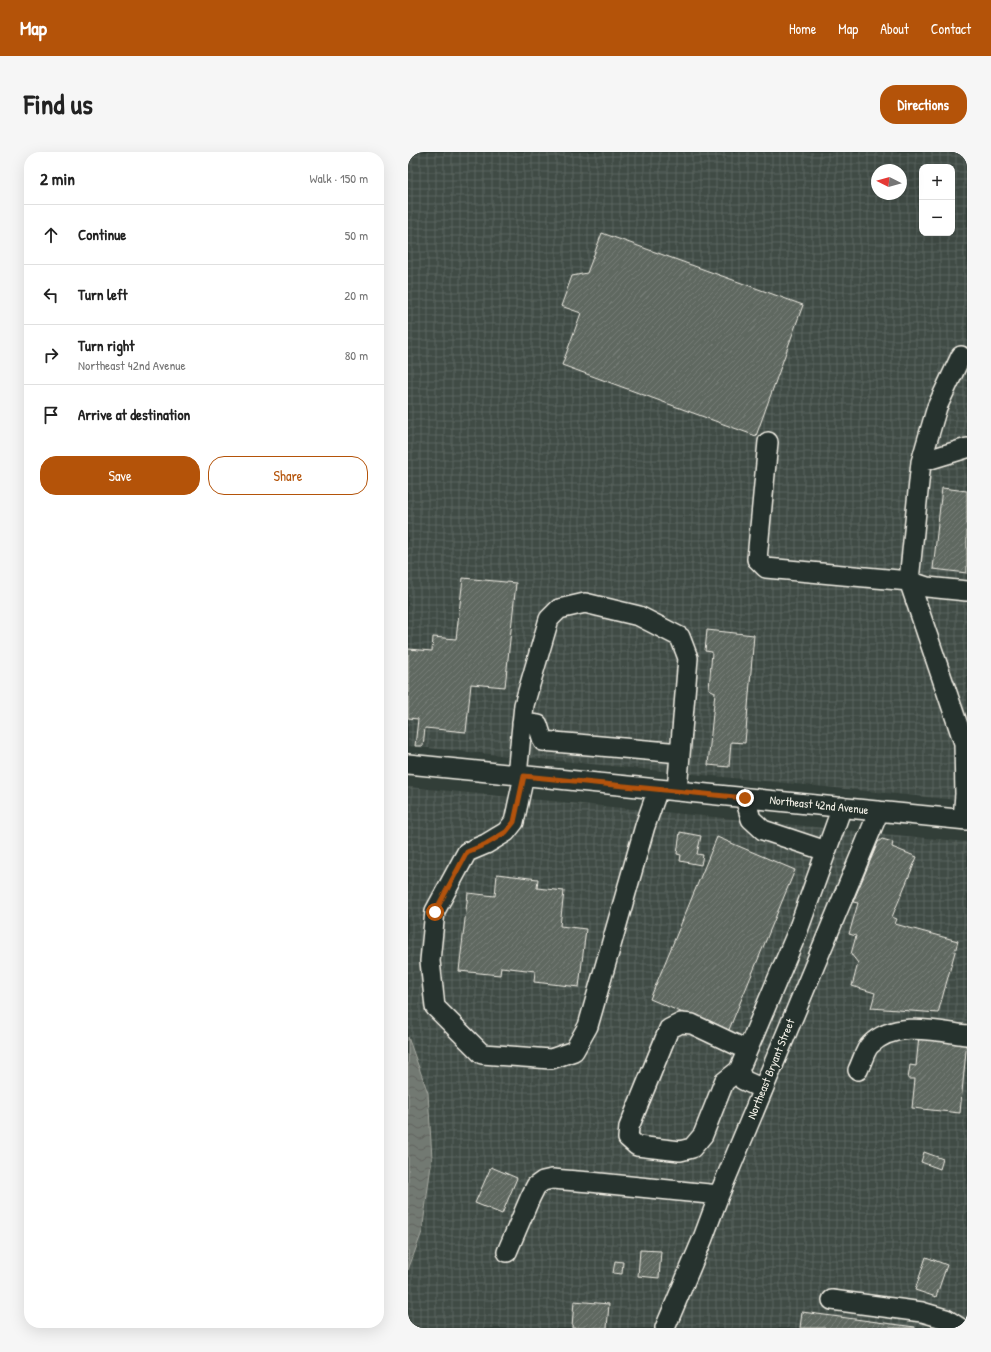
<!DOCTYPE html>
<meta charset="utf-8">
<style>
body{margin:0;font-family:"Patrick Hand",sans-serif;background:#f6f6f6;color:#222}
.controls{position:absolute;right:12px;top:12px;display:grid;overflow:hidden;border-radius:8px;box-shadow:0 4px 16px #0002}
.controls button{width:36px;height:36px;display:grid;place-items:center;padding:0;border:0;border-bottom:1px solid #e0e0e0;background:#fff;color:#222;font:20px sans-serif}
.compass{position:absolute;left:463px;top:12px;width:36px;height:36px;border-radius:50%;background:#fff;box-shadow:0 4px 16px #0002;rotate:276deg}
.stop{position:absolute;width:12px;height:12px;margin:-9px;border:3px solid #b45309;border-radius:50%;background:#fff}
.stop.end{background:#b45309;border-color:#fff;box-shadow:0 1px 4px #0008}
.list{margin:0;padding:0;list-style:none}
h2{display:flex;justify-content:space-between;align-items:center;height:52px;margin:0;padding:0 16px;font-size:17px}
h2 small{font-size:13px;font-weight:400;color:#767676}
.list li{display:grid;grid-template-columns:26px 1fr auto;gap:12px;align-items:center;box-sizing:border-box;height:60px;padding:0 16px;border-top:1px solid #e0e0e0}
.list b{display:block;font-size:15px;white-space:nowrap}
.list p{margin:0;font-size:13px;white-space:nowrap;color:#767676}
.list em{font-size:13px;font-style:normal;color:#767676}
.actions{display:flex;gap:8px;padding:12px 16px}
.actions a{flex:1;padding:9px 0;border:1px solid #b45309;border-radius:16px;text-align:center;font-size:14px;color:#b45309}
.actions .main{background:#b45309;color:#fff}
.icon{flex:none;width:22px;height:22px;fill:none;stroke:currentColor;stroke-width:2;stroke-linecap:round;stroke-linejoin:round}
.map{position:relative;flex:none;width:559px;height:1176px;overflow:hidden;border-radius:16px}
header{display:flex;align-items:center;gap:24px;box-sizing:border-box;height:56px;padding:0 20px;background:#b45309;color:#fff}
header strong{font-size:19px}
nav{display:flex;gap:22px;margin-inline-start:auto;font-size:14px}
.intro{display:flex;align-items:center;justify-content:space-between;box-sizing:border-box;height:96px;padding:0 24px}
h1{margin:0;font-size:28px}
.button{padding:10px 18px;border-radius:16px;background:#b45309;color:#fff;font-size:14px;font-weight:700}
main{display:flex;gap:24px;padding:0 24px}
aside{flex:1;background:#fff;border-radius:16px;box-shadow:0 4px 16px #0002}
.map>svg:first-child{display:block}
.industrial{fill:url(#industrial-grid);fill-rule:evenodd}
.water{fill:url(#water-waves);stroke:#a6a9a1}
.building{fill:url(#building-hatch);stroke:#f4f1e8}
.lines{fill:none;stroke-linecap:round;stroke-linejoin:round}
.minor-casing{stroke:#f4f1e8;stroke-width:22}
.minor{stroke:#26332d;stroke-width:19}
.route{stroke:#b45309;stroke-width:5}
.labels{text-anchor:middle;stroke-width:3;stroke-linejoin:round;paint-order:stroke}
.street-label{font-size:12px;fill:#f4f1e8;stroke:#26332d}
</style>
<header>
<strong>Map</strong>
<nav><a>Home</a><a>Map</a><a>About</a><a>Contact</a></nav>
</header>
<div class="intro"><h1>Find us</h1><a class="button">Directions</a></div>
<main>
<aside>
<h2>2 min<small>Walk · 150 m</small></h2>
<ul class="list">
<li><svg class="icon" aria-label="ahead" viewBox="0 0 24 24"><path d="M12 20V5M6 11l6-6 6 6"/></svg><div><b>Continue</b></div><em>50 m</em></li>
<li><svg class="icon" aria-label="left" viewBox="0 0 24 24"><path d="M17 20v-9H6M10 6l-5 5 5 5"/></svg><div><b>Turn left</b></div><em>20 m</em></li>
<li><svg class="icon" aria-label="right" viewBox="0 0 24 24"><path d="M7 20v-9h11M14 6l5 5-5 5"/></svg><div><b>Turn right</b><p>Northeast 42nd Avenue</p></div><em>80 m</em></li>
<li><svg class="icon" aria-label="arrive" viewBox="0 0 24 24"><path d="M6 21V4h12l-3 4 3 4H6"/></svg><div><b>Arrive at destination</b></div></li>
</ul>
<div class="actions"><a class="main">Save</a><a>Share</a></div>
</aside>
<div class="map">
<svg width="559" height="1176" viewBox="0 0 559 1176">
<defs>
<pattern id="industrial-grid" width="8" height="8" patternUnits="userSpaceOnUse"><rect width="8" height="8" fill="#404b44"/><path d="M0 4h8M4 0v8" fill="none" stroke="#5c655f"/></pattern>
<pattern id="water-waves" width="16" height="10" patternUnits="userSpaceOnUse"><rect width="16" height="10" fill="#727972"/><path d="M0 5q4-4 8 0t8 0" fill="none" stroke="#60635e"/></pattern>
<pattern id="building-hatch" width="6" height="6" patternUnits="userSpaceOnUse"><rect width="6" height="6" fill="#5f6861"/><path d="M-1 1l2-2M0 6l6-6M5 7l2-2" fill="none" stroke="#777e78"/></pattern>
</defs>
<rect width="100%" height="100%" fill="#323e38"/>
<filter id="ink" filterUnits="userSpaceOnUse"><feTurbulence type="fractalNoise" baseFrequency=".025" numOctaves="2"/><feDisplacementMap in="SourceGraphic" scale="8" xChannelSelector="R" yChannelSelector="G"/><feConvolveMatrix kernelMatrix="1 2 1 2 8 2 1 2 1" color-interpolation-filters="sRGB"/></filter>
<g filter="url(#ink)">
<path class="industrial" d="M0,0H559V649L0,594ZM514,15H544V81H514ZM469,18H493V42H469Z
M0,635L559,690V1176H0V1118L14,1080L20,941L0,885Z"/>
<path class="water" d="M0,885L20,941L24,1006L14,1080L0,1118Z"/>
<path class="building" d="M194,81L395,153L348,284L154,213L173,161L153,154L164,124L179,121Z
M534,336L559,339V421L525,417Z
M55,426L108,431L97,535L63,532L58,580L17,576L15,594H7L10,567L0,566V497L24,499L25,485L48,487Z
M299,478L346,483L337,591L323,590L321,615L300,613L307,540L301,537L304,500L297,499Z
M272,680L293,684L289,702L295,703L293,713L272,709L273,703L269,702Z
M309,685L387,718L320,880L242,847Z
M474,687L485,690L484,695L509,705L484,765L489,767L487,772L550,789L530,861L463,856L467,841L444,834L450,811L443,802L448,784L441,782L450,751L445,750L470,690Z
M89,722L130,727L129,736L156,739L152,774L178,777L171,835L126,830L127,819L93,815L92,823L51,819L60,741L87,744Z
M511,884L559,889L552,961L504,956L507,927H500L502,913L508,914Z
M516,1000L535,1007L532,1017L513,1010Z
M83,1015L109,1026L94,1062L67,1051Z
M232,1098L253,1099L251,1126L230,1124Z
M518,1105L539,1113L528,1145L507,1138Z
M207,1109L215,1110L214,1122L205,1121Z
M166,1149L201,1152L199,1176H164Z
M394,1160L507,1175V1176H392Z"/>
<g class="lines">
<defs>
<path id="minor" d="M553,204L529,255L513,310L501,429L556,591L557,642L555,667
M360,290L349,407L358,416L501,429L519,435L559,439
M513,310L559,296
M114,571L130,573L135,589L272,601
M0,612L559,668
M109,623L116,553L141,467L151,457L177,451L231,464L272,485L280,506L269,639
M116,624L106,670L98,680L78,692L59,700L27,759L22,809L27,855L74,902L143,907L166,899L180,874L237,674L250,637
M337,646L343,667L355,678L418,699
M331,918L316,930L295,983L284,996L272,999L229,994L220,986L221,975L261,877L273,871L284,872L339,898
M450,918C454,910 457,898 462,893C487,868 528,879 559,883
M355,937L335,928L331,918L389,781L434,655
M99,1100L122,1046L128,1034L135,1029L144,1027L182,1030L311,1043
M424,1148L514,1160L538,1167L552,1176
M257,1176L295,1086L311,1043L471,659"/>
</defs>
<use href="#minor" class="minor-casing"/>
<use href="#minor" class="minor"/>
</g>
</g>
<g class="lines" filter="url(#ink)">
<path class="route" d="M27,760L59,700L78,692L98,680L106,670L116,624L337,646"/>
</g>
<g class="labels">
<g class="street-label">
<text transform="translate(411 653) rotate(6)" y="4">Northeast 42nd Avenue</text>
<text transform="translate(363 917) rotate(-68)" y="4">Northeast Bryant Street</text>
</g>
</g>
</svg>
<div class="controls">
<button>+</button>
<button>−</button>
</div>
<svg class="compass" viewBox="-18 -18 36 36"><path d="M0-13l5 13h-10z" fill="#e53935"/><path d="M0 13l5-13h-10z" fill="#767676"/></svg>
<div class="stop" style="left:27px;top:760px"></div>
<div class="stop end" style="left:337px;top:646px"></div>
</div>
</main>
